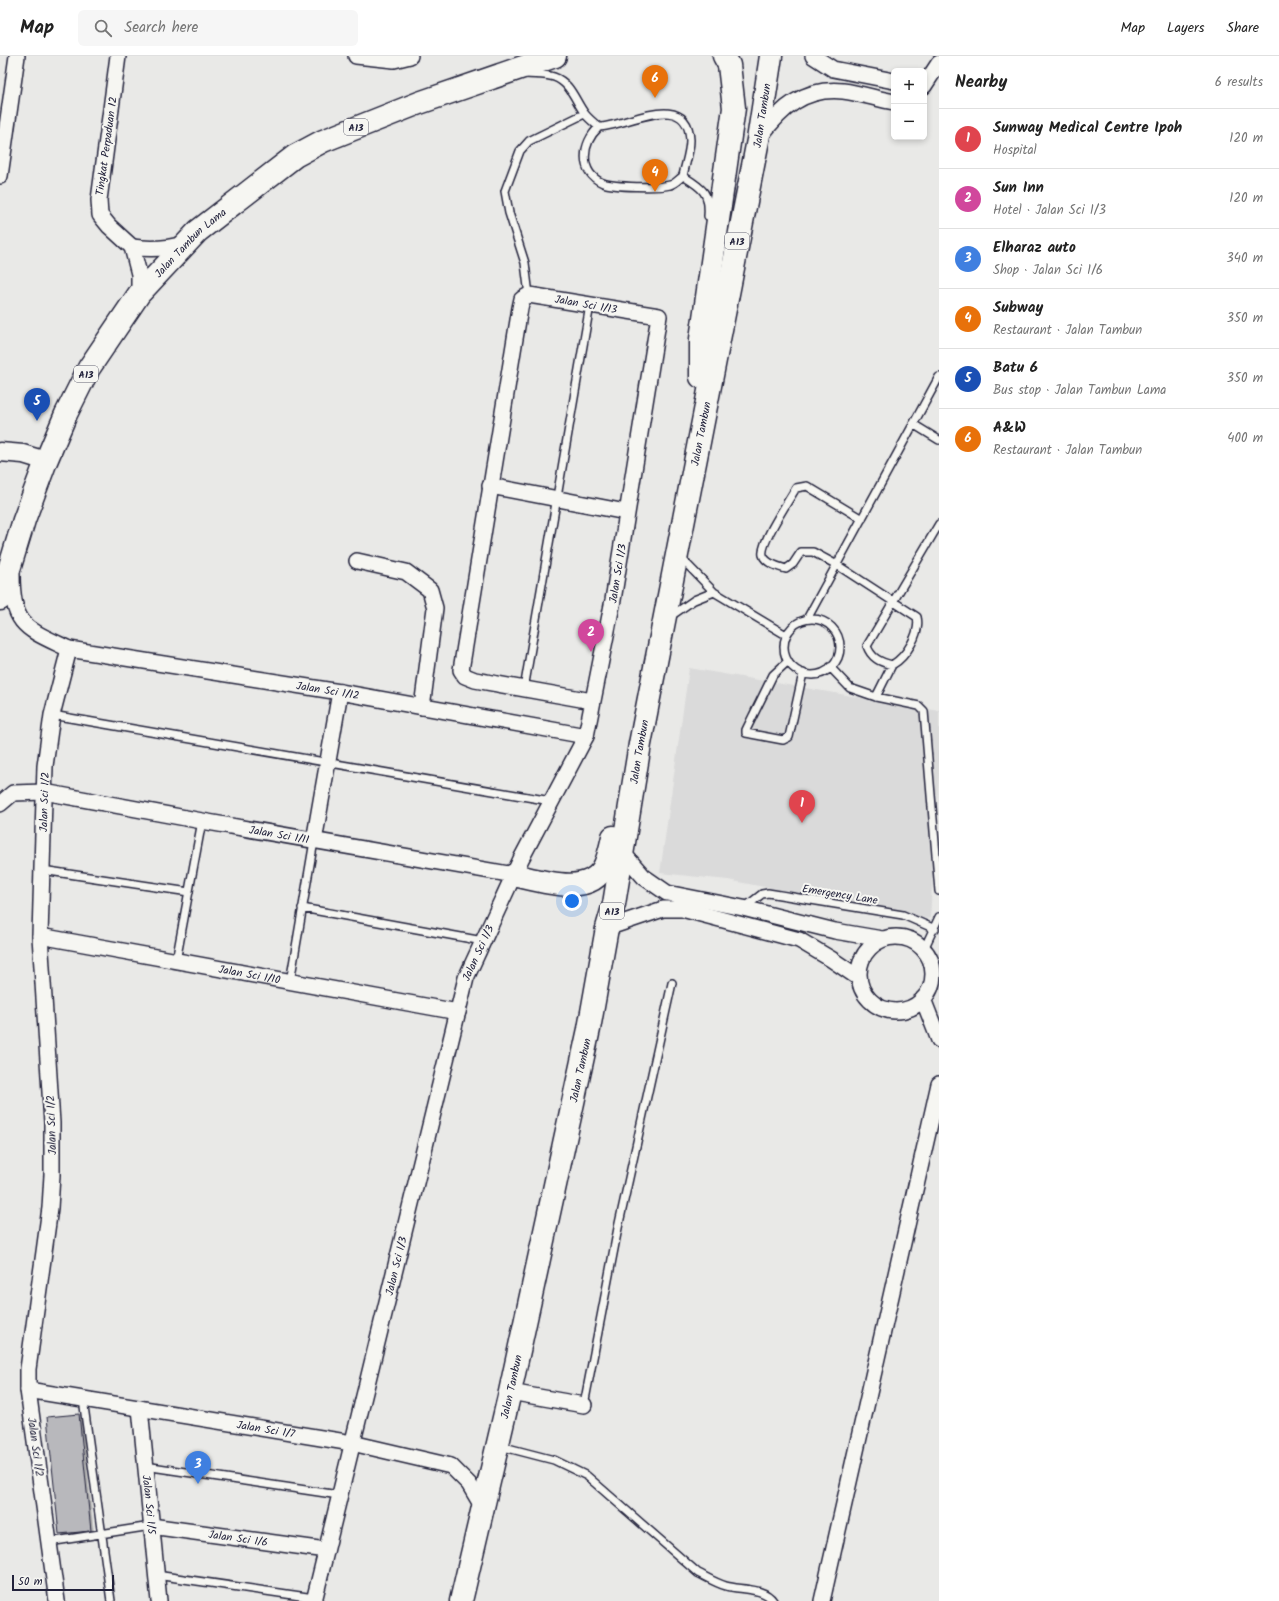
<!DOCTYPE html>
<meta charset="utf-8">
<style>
body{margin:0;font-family:Kalam,sans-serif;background:#f6f6f6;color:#222}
.controls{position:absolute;right:12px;top:12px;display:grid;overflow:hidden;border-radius:6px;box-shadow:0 2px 6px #0003}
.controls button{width:36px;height:36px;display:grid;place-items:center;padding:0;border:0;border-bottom:1px solid #e0e0e0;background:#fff;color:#222;font:20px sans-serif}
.scale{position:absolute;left:12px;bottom:10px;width:102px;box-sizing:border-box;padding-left:4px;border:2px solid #22223b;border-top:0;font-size:11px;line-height:14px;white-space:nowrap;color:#22223b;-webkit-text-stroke:3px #f6f6f2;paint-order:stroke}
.you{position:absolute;left:572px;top:845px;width:14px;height:14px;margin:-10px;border:3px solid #fff;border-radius:50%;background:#1a73e8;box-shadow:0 0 0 6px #1a73e833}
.badge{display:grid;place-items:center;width:26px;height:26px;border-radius:50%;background:#2563eb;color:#fff;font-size:13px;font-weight:700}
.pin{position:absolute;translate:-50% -33px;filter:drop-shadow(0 1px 2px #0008)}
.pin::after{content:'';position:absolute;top:21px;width:14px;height:12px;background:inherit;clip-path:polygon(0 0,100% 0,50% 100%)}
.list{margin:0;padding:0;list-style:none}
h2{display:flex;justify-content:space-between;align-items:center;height:52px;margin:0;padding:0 16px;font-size:17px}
h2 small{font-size:13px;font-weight:400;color:#767676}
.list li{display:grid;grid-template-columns:26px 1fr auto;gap:12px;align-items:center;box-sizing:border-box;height:60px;padding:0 16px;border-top:1px solid #e0e0e0}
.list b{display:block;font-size:15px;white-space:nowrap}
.list p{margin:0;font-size:13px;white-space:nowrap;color:#767676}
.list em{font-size:13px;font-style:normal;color:#767676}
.icon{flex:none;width:22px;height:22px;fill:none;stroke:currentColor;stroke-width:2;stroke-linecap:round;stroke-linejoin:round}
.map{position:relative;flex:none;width:939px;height:1545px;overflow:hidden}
header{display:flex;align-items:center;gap:24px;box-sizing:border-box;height:56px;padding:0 20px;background:#fff;border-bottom:1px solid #e0e0e0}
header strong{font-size:19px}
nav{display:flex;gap:22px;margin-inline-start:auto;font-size:14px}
.search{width:280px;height:36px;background:#f6f6f6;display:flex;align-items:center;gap:10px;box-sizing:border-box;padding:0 14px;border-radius:6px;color:#767676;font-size:15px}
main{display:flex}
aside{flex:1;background:#fff}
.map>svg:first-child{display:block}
.built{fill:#dadada}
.building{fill:#b8b8bc;stroke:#22223b;filter:url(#shadow)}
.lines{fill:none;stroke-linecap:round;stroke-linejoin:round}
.service-casing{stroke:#22223b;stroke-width:10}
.minor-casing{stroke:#22223b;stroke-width:18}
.tertiary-casing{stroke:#22223b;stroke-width:21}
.primary-casing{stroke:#22223b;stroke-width:25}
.service{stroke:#f6f6f2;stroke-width:7}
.minor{stroke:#f6f6f2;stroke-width:15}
.tertiary{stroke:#f6f6f2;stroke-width:18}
.primary{stroke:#f6f6f2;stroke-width:22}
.labels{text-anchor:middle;stroke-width:4;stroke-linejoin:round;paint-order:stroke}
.shield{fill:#f6f6f2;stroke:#626272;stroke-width:1}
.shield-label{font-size:10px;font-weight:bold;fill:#22223b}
.street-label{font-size:11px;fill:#22223b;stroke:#f6f6f2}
</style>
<header>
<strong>Map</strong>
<div class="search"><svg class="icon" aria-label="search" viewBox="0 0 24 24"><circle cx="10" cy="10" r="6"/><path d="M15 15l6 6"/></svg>Search here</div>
<nav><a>Map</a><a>Layers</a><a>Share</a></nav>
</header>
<main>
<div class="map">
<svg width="939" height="1545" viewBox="0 0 939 1545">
<defs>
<filter id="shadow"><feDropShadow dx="2.5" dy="4.5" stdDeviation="0" flood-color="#0004"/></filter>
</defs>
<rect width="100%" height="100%" fill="#e9e9e7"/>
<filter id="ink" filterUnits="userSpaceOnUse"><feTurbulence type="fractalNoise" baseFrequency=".025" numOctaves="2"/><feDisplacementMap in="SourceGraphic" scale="8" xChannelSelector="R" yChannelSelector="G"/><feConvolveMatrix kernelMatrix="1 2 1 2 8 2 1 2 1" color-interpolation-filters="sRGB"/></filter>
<g filter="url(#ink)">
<path class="built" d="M689,612L939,655V717L930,863L728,824L660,817Z"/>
<path class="building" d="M79,1358L91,1475L59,1478L47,1361Z"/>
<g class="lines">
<defs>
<path id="service" d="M526,18C535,19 545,18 554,21C571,27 575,45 585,58C589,63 594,67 599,71C625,71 688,32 690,84C690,96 685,109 683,120C679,123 675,128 670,129C659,132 614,131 603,127C578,116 582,87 599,71
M683,120C702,132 710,136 708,160
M529,239L525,207L509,157L505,135L520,95L529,85L584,58
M913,368L939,384
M862,463L807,430L796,432C789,444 760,487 763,499C765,507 779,511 786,513L793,508L801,496H813L837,509L917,561C921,577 906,601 892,609C880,606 871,602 867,590L939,468
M681,502L714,536L786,579
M671,560L694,544L714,536
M807,563L939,321
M784 591a28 28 0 1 1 56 0a28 28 0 1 1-56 0Z
M788,605L773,619L746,674V677L783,684L789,681L803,617
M830,611L850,632L876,641L919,650L924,655L939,835
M524,633L590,249
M876,641L892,609
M52,659L551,745
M42,814L189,836
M302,852L483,885
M744,852L762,838L768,837L903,859L935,873
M924,893L939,861
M176,905L202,765
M290,926L314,785
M83,1343L111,1545
M584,1349L618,1172L672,927
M500,1390L554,1404L587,1420L698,1517C708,1522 716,1527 726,1530C740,1534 764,1531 773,1545
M145,1410L339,1439
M49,1486L151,1470
M156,1519L314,1542"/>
<g id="minor">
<path d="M118,0L99,144L100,159L109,170L132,191L139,218V238"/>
<path d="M356,0L394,4L410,0"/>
<path d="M813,0L833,13L894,25"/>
<path d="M924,30L939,7"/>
<path d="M760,81C781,52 805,31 843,35C860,37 877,43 894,46"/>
<path d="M0,120L17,0"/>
<path d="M132,191C151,194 166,193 184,188"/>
<path d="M490,430L626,456"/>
<path d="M357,505L406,516L430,534L435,552L422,651"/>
<path id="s1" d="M12,518C12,570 25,572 69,593L340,636L586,680"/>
<path id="s2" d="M0,748L13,737L44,736L202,765L514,819"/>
<path d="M314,785L340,636"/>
<path d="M622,796L644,821L667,837L743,852L835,875L882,883"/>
<path d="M607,872L663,853H682L799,884L831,903L859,922"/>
<path id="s3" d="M40,880L458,956"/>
<circle cx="896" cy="918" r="37"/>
<path d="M923,943L939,984"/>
<path id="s4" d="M28,1334L352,1387L451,1410L469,1428L482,1450"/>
<path d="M510,1336L584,1349"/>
<path id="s5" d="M140,1352L159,1545"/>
<path id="s6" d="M151,1470L326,1494"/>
<path id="s7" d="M57,1545L28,1334V1313L50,1152L52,1119V1067L40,880L45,710L52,659L69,593"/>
<path id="s8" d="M314,1545L466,922L521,803L586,680L613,544L659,260L529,239L522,243L520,252L461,614L465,620L475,624L592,645"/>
<path d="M822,1545L939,1028"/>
</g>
<path id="tertiary" d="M0,396L23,398L46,405"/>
<g id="primary">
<path d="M701,321V283L734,52L729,9L724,0"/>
<path id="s9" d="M0,543L24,464L46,405L66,358L89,312L139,238L198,175L295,100L323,85L419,47L555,0"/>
<path d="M514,819C541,825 591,842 605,809C609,800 611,790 613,781"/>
<path id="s10" d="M461,1545L510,1336L589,973L607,872L614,848L640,688L758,84L771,0"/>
</g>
</defs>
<use href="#service" class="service-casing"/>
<use href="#minor" class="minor-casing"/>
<use href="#tertiary" class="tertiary-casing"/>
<use href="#primary" class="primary-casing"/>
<use href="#service" class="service"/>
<use href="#minor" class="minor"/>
<use href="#tertiary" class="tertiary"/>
<use href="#primary" class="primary"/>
</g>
</g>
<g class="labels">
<g class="shield">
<rect x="344" y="63" width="24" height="16" rx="3"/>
<rect x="725" y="177" width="24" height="16" rx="3"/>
<rect x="74" y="310" width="24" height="16" rx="3"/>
<rect x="600" y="847" width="24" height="16" rx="3"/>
</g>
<g class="shield-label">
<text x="356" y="75">A13</text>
<text x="737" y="189">A13</text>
<text x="86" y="322">A13</text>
<text x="612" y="859">A13</text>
</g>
<g class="street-label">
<text dy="4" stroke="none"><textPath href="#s10" startOffset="1516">Jalan Tambun</textPath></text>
<text transform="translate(106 90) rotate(-82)" y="4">Tingkat Perpaduan 12</text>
<text dy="4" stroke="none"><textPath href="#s9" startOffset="410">Jalan Tambun Lama</textPath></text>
<text transform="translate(586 248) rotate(10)" y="4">Jalan Sci 1/13</text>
<text dy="4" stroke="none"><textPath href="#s10" startOffset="1192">Jalan Tambun</textPath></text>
<text dy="4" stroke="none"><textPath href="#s8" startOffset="1077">Jalan Sci 1/3</textPath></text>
<text dy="4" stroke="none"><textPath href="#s1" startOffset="366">Jalan Sci 1/12</textPath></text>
<text dy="4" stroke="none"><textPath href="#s10" startOffset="868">Jalan Tambun</textPath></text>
<text dy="4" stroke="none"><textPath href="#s7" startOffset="803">Jalan Sci 1/2</textPath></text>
<text dy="4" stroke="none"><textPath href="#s2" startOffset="287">Jalan Sci 1/11</textPath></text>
<text transform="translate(840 838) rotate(9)" y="4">Emergency Lane</text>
<text dy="4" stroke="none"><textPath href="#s8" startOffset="669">Jalan Sci 1/3</textPath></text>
<text dy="4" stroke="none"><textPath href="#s3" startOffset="213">Jalan Sci 1/10</textPath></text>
<text dy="4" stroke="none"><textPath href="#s10" startOffset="544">Jalan Tambun</textPath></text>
<text transform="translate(51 1069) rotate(-92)" y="4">Jalan Sci 1/2</text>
<text dy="4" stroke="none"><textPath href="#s8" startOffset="345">Jalan Sci 1/3</textPath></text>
<text dy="4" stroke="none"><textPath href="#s10" startOffset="220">Jalan Tambun</textPath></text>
<text dy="4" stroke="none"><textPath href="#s4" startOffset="241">Jalan Sci 1/7</textPath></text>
<text transform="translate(36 1391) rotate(82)" y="4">Jalan Sci 1/2</text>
<text dy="4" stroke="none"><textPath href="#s5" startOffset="97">Jalan Sci 1/5</textPath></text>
<text dy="4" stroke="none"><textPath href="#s6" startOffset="88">Jalan Sci 1/6</textPath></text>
</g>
</g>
</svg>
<div class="controls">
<button>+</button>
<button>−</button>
</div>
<div class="scale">50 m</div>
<div class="you"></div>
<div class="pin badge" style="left:802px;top:767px;background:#e0444e">1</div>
<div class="pin badge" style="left:591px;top:596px;background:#d1479c">2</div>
<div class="pin badge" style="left:198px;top:1428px;background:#3f7fe0">3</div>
<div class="pin badge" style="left:655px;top:136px;background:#e8710a">4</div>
<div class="pin badge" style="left:37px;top:365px;background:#1a4fb4">5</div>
<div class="pin badge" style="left:655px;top:42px;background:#e8710a">6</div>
</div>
<aside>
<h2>Nearby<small>6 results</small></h2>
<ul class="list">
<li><span class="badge" style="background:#e0444e">1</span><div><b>Sunway Medical Centre Ipoh</b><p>Hospital</p></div><em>120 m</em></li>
<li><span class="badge" style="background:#d1479c">2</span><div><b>Sun Inn</b><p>Hotel · Jalan Sci 1/3</p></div><em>120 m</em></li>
<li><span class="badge" style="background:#3f7fe0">3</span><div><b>Elharaz auto</b><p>Shop · Jalan Sci 1/6</p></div><em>340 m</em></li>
<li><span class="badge" style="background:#e8710a">4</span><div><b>Subway</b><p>Restaurant · Jalan Tambun</p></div><em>350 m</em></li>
<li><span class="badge" style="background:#1a4fb4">5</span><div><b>Batu 6</b><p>Bus stop · Jalan Tambun Lama</p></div><em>350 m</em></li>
<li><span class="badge" style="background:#e8710a">6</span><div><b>A&amp;W</b><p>Restaurant · Jalan Tambun</p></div><em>400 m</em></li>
</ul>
</aside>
</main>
